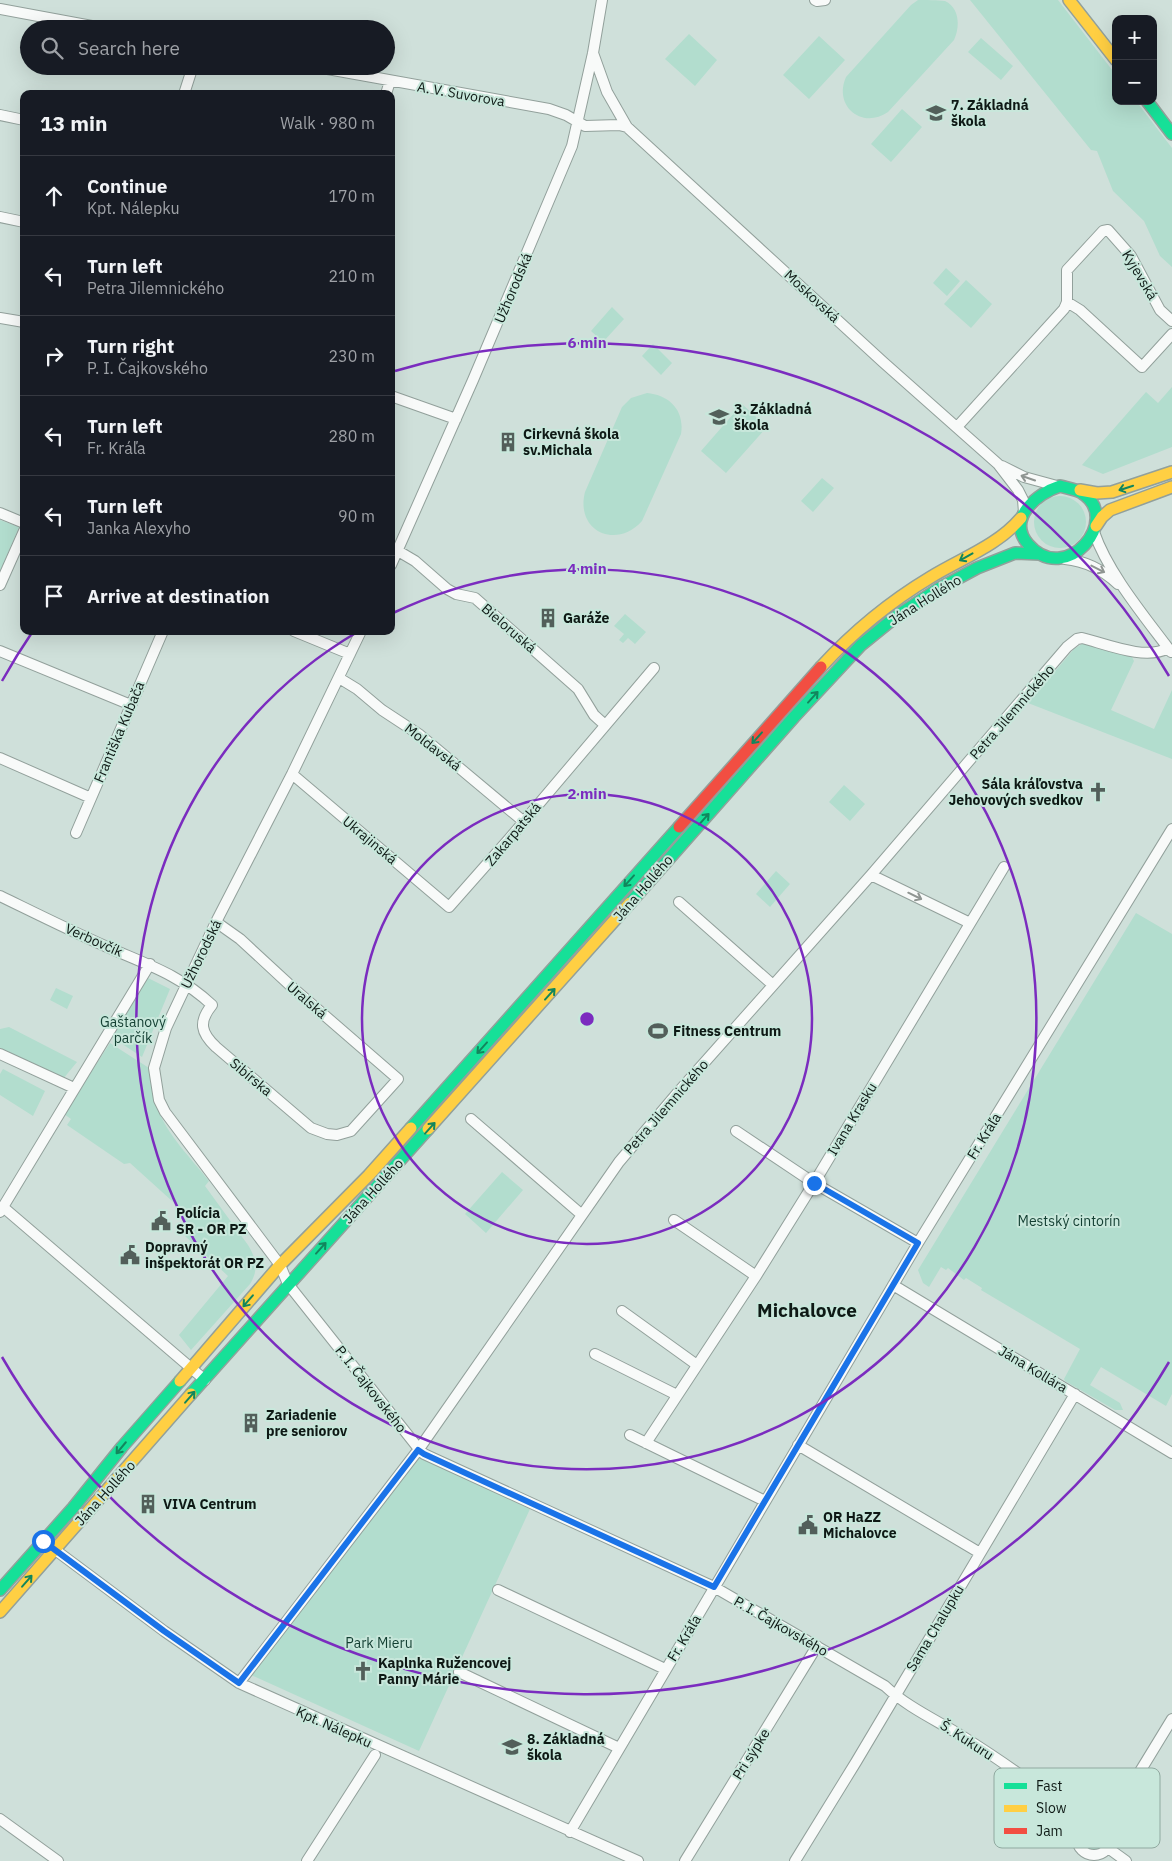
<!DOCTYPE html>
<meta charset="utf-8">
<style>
body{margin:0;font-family:"IBM Plex Sans",sans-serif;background:#20242c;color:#f1f3f6}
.controls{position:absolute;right:15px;top:15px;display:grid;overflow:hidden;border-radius:10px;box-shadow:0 5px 20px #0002}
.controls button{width:45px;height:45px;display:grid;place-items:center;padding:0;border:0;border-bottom:1px solid #363941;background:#171b24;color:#f1f3f6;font:25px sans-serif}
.stop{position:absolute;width:15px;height:15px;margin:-11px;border:4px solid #1a73e8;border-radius:50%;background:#fff}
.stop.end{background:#1a73e8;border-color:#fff;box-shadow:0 1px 5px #0008}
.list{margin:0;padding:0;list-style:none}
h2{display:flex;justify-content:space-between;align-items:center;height:65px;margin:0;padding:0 20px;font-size:21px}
h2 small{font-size:16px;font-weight:400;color:#9ea1a6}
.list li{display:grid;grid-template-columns:32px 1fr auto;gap:15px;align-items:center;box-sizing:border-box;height:80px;padding:0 20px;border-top:1px solid #363941}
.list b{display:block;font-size:19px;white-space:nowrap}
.list p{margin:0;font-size:16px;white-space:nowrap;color:#9ea1a6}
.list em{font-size:16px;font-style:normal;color:#9ea1a6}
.icon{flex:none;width:28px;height:28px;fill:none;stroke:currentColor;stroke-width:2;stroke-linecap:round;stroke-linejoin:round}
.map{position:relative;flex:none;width:1172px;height:1861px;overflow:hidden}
.search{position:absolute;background:#171b24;box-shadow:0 5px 20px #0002;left:20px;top:20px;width:375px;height:55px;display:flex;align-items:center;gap:12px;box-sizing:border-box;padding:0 18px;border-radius:28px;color:#9ea1a6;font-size:19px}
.panel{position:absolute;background:#171b24;box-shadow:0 5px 20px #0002;left:20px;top:90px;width:375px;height:545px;border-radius:10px}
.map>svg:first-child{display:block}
.green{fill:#b2ddce}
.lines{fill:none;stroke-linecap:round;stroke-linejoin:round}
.street-casing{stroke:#92a09b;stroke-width:12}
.fast-casing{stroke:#92a09b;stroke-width:14}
.slow-casing{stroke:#92a09b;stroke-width:14}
.jam-casing{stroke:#92a09b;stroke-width:14}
.street{stroke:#f8faf9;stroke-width:10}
.fast{stroke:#16e098;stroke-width:11}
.slow{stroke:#ffcf43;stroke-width:11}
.jam{stroke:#f24e42;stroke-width:11}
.oneway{stroke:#8f9592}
.oneway2{stroke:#12865d}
.route{stroke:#1a73e8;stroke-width:6}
.ring{fill:none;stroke:#7b2cbf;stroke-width:2.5}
.labels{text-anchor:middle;stroke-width:4;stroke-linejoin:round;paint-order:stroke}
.street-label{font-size:14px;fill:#0e1915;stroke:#c8e7db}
.poi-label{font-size:14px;font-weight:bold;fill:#0e1915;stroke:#c8e7db;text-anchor:start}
.park-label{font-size:14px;fill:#133f32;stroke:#c8e7db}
.district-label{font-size:19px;font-weight:bold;fill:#0e1915;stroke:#c8e7db}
.key{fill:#c8e7db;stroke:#90a9a0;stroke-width:1}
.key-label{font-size:14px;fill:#0e1915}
.centre{fill:#7b2cbf;stroke:#c8e7db;stroke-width:2.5}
.ring-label{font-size:15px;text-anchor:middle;font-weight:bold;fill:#7b2cbf;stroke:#c8e7db;stroke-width:4;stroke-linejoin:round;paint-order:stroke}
</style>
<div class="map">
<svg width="1172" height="1861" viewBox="0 0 1172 1861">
<rect width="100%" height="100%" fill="#cfe0da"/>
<path class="green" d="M918,0C925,0 938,0 945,1C960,8 960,27 954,40L888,112C862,130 833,106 846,77L911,5Z
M970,0H1058L1116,75V101H1136L1172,148V267L1160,256L1144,221L1113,191L1097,151L1091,150Z
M689,34L717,60L695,86L665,59Z
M819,36L845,60L809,99L783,75Z
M981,38L1013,66L1001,80L968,52Z
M902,109L922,127L891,162L871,144Z
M946,268L960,281L947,296L933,283Z
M966,280L992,304L971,328L944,304Z
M612,307L624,319L603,342L591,331Z
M653,344L672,363L661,375L642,356Z
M1172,387V447L1103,474L1082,465L1146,392L1158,403Z
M647,393C669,395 685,410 681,434L642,521C616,550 575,531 585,492L622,407L631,398Z
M742,404L767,427L726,473L701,451Z
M822,478L834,488L813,512L801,501Z
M1034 522a26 26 0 1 1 52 0a26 26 0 1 1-52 0Z
M0,520L19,527L0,572Z
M625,614L646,632L635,644L628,638L623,643L619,640L624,634L614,626Z
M1085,642L1130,653L1134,661L1111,710L1154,729L1172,690V759L1028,703L1074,649Z
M844,785L865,804L850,821L829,802Z
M776,871L790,884L770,907L756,894Z
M1136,913L1172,934V1394L1166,1406L1101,1367L1090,1385L1120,1403L1123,1410H1115L1065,1381L1064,1379L1080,1349L981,1290L982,1288L966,1278L964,1280L948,1268L946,1270L941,1267L929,1287L923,1283L918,1270Z
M148,978L170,989L142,1057L110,1036Z
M56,988L73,996L67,1009L50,1000Z
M9,1027L77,1062L63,1079L0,1049V1029Z
M110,1043L149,1068C151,1081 152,1095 157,1107C167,1135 191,1158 209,1181L205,1186L248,1245C256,1258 259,1270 250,1284L191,1350L179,1335L228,1276L185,1236L182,1210L130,1163L124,1164L67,1125L71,1119L64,1114Z
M3,1069L45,1091L33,1116L0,1095V1074Z
M502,1172L523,1190L486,1233L465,1214Z
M420,1457L530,1509L419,1751L251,1675Z
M1082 1838a12 12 0 1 1 24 0a12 12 0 1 1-24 0Z"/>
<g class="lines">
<defs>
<path id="street" d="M815,0L817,1L825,0
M0,9L108,29
M593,53L607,92L627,127L883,362L998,464L1018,490L1023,500L1024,512
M311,66L549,109L566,115L585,126L619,125L627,127
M184,94L193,66
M386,94L390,81
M0,115L24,120
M0,217L24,222
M0,318L24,322
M1172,321L1160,310L1131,256L1108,230L1103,231L1067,270V302L1080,310L1142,367L1172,334
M391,396L456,419
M957,427L1064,309L1067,302
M1002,466L1024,477L1057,486
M0,513L24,523
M1094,532C1108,573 1145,617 1171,652
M398,551L415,561L447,589L456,594L475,598L578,689L594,715L605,725
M1065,559C1086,561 1103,570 1118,584
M391,565L473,380L572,146L593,53L602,0
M0,585L24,531
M294,631L350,654
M361,631L292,774L216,922L166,1028L154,1068L159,1100L165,1112L280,1265L288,1284L419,1449L424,1454L714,1587L885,1686C907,1707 936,1720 962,1736C1005,1763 1046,1791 1081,1827
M0,651L131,705
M339,678L357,689L382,710L420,735L523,821
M0,758L91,798
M292,774L449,907L509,839L654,668
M76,833L163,631
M871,875L970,923
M0,896C35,913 69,930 105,946C145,964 179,974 212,1005C198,1022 201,1033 216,1047L311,1128L327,1134L337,1135L351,1131L398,1079L293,988L240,939L216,922
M679,902L773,985
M0,1054L74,1088
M471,1119L582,1215
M736,1131L814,1183L918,1243
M3,1207L205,1380
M0,1212L150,964
M674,1220L756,1276
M893,1285L1172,1453
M622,1311L697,1365
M595,1354L677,1395
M630,1435L765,1501
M646,1443L756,1276L814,1183L1004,867
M798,1445L980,1553
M50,1546L164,1631L239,1683L638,1861
M498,1590L665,1669
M459,1672L619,1748
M239,1683L419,1449L619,1162L680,1090L871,875L1067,647L1077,639L1082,638C1106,644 1146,661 1168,648
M0,1819L58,1861
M1077 1838a17 17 0 1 1 34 0a17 17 0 1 1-34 0Z
M1104,1824L1136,1778L1172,1719
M570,1832L918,1243L1172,829
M1108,1848L1126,1861
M307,1861L375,1755
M685,1861L817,1646
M795,1861L856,1762L1075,1394"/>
<path id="fast" d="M1147,101L1172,134
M1060,486C1067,488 1076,489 1082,493C1123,519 1066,588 1028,544C1006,519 1037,493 1060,486Z
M630,903L794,717L861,645L898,615L938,589L977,568L1015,553L1039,554
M411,1128L679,827
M191,1394L428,1129
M0,1590L73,1508L122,1447L180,1381"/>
<path id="slow" d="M1069,0L1116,60
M1080,490L1097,493L1112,492L1172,472
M1096,526L1102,517L1110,510L1172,487
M821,667C853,632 891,601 931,577C962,558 997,546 1021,518
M428,1129L630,903
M180,1381L280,1265L369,1175L411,1128
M0,1612L191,1394"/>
<path id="jam" d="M679,827L821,667"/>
</defs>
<use href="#street" class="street-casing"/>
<use href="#fast" class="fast-casing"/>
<use href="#slow" class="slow-casing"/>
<use href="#jam" class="jam-casing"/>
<use href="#street" class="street"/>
<use href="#fast" class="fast"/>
<use href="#slow" class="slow"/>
<use href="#jam" class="jam"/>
</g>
<defs><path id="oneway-shaft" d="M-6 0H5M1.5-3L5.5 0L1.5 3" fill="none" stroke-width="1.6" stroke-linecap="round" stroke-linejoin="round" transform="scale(1.25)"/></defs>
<g class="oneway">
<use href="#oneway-shaft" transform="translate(1028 478) rotate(-161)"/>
<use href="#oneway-shaft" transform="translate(1098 569) rotate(27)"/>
<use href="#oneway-shaft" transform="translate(915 896) rotate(26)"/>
</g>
<g class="oneway2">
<use href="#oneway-shaft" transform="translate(1126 488) rotate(162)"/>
<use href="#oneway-shaft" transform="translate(966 557) rotate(151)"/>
<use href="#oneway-shaft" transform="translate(813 697) rotate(-48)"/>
<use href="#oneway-shaft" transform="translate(757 738) rotate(132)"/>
<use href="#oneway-shaft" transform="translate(704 819) rotate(-48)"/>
<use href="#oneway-shaft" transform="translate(629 881) rotate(132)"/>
<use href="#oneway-shaft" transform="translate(550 994) rotate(-48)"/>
<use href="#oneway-shaft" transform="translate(482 1048) rotate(132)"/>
<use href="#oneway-shaft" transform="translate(430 1128) rotate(-48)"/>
<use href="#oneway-shaft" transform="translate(321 1248) rotate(-48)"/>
<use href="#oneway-shaft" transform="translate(248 1301) rotate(131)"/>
<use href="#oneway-shaft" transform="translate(190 1397) rotate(-49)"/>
<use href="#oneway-shaft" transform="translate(121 1448) rotate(130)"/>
<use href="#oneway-shaft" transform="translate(27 1581) rotate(-49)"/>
</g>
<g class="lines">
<path class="route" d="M43,1541L164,1631L239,1683L418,1450L424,1454L714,1587L918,1243L814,1183"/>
</g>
<g class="ring">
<circle cx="587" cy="1019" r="225"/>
<path d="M393 613A450 450 0 1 1 359 631"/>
<path d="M1169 1362A676 676 0 0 1 2 1357M2 681A676 676 0 0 1 33 631M395 371A676 676 0 0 1 1169 676"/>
</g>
<defs>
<symbol id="school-bare" viewBox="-9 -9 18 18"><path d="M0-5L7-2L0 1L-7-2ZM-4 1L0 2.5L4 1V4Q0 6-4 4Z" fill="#525f5a" stroke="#c8e7db" stroke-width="2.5" paint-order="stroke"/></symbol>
<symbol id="building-bare" viewBox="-9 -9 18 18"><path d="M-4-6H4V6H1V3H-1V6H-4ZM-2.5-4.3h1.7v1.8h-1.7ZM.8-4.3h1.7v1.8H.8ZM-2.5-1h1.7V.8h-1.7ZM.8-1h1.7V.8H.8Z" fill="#525f5a" stroke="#c8e7db" stroke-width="2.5" paint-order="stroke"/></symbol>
<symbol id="church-bare" viewBox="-9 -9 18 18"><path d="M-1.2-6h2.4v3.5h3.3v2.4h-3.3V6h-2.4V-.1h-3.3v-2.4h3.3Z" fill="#525f5a" stroke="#c8e7db" stroke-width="2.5" paint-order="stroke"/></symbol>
<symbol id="stadium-bare" viewBox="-9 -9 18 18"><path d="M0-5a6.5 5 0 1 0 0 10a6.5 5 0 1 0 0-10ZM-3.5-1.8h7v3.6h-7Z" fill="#525f5a" stroke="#c8e7db" stroke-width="2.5" paint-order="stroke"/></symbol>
<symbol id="civic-bare" viewBox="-9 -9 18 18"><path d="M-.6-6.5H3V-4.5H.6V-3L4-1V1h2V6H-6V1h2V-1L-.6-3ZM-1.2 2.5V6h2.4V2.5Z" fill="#525f5a" stroke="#c8e7db" stroke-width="2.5" paint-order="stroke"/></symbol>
</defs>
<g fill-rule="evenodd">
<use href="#school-bare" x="922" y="99" width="28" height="28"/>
<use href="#school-bare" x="705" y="403" width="28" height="28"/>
<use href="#building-bare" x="494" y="428" width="28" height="28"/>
<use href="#building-bare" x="534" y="604" width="28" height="28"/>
<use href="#church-bare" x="1084" y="778" width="28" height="28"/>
<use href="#stadium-bare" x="644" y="1017" width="28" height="28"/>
<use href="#civic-bare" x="147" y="1207" width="28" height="28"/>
<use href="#civic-bare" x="116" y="1241" width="28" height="28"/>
<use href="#building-bare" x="237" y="1409" width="28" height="28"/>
<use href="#building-bare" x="134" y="1490" width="28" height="28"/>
<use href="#civic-bare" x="794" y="1511" width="28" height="28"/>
<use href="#church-bare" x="349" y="1657" width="28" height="28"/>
<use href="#school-bare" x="498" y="1733" width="28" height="28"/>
</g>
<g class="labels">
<g class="street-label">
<text transform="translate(461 94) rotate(10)" y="5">A. V. Suvorova</text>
<text transform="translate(1140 275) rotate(59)" y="5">Kyjevská</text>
<text transform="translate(513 288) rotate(-67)" y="5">Užhorodská</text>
<text transform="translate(812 296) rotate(43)" y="5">Moskovská</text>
<text transform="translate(925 600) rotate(-32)" y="5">Jána Hollého</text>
<text transform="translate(509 628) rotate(41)" y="5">Bieloruská</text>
<text transform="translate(1012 712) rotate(-49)" y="5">Petra Jilemnického</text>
<text transform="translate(119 732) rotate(-67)" y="5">Františka Kubača</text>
<text transform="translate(433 747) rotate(38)" y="5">Moldavská</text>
<text transform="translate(513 834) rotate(-50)" y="5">Zakarpatská</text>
<text transform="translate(370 840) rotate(40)" y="5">Ukrajinská</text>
<text transform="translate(643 888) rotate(-49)" y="5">Jána Hollého</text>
<text transform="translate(94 940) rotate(24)" y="5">Verbovčík</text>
<text transform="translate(201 954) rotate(-64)" y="5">Užhorodská</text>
<text transform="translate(307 1000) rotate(41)" y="5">Uralská</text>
<text transform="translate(251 1077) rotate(40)" y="5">Sibírska</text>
<text transform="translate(666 1107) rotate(-49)" y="5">Petra Jilemnického</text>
<text transform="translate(852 1119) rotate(-59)" y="5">Ivana Krasku</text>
<text transform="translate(984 1136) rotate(-58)" y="5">Fr. Kráľa</text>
<text transform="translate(373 1191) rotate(-48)" y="5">Jána Hollého</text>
<text transform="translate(1033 1369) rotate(31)" y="5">Jána Kollára</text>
<text transform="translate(371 1389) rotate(52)" y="5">P. I. Čajkovského</text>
<text transform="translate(105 1493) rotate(-48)" y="5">Jána Hollého</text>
<text transform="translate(781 1626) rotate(30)" y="5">P. I. Čajkovského</text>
<text transform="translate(935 1628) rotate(-59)" y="5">Sama Chalupku</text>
<text transform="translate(684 1638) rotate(-59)" y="5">Fr. Kráľa</text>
<text transform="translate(334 1727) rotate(24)" y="5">Kpt. Nálepku</text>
<text transform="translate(967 1740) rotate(33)" y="5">Š. Kukuru</text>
<text transform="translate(751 1754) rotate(-58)" y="5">Pri sýpke</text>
</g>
<g class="poi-label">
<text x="951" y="110">7. Základná<tspan x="951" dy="16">škola</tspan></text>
<text x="734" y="414">3. Základná<tspan x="734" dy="16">škola</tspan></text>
<text x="523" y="439">Cirkevná škola<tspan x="523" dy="16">sv.Michala</tspan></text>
<text x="563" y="623">Garáže</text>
<text x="1083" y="789" text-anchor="end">Sála kráľovstva<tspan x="1083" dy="16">Jehovových svedkov</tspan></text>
<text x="673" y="1036">Fitness Centrum</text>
<text x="176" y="1218">Polícia<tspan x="176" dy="16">SR - OR PZ</tspan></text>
<text x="145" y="1252">Dopravný<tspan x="145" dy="16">inšpektorát OR PZ</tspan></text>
<text x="266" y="1420">Zariadenie<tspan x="266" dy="16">pre seniorov</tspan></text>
<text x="163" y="1509">VIVA Centrum</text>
<text x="823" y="1522">OR HaZZ<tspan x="823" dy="16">Michalovce</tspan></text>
<text x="378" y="1668">Kaplnka Ružencovej<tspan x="378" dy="16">Panny Márie</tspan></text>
<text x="527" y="1744">8. Základná<tspan x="527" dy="16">škola</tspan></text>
</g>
<g class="park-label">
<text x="133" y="1027">Gaštanový<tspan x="133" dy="16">parčík</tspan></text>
<text x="1069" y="1226">Mestský cintorín</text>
<text x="379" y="1648">Park Mieru</text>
</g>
<g class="district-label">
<text x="807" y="1317">Michalovce</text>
</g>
</g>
<rect x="994" y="1768" width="166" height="80" rx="8" class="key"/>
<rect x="1004" y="1783" width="23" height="6" fill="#16e098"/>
<rect x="1004" y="1805" width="23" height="7" fill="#ffcf43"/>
<rect x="1004" y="1828" width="23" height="6" fill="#f24e42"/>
<g class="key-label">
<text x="1036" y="1791">Fast</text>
<text x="1036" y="1813">Slow</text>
<text x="1036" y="1836">Jam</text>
</g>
<circle cx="587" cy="1019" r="8" class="centre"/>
<g class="ring-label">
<text x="587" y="348">6 min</text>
<text x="587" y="574">4 min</text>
<text x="587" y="799">2 min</text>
</g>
</svg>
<div class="controls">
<button>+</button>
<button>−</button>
</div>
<div class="stop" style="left:43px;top:1541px"></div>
<div class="stop end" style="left:814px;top:1183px"></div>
<div class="search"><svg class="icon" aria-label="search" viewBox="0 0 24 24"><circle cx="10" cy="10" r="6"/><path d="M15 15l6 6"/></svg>Search here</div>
<section class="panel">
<h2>13 min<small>Walk · 980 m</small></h2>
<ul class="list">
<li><svg class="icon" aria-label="ahead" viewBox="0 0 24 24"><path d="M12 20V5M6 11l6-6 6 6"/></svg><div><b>Continue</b><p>Kpt. Nálepku</p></div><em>170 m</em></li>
<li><svg class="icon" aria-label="left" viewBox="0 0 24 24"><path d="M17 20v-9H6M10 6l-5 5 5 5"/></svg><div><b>Turn left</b><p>Petra Jilemnického</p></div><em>210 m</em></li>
<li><svg class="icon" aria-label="right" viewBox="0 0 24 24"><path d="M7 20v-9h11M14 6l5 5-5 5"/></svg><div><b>Turn right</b><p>P. I. Čajkovského</p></div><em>230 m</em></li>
<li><svg class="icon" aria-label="left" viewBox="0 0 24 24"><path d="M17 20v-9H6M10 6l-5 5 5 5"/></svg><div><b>Turn left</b><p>Fr. Kráľa</p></div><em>280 m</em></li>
<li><svg class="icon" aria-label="left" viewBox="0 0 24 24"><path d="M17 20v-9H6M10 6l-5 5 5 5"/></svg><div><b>Turn left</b><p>Janka Alexyho</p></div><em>90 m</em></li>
<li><svg class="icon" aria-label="arrive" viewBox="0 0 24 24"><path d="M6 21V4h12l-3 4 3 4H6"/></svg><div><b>Arrive at destination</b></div></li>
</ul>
</section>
</div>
